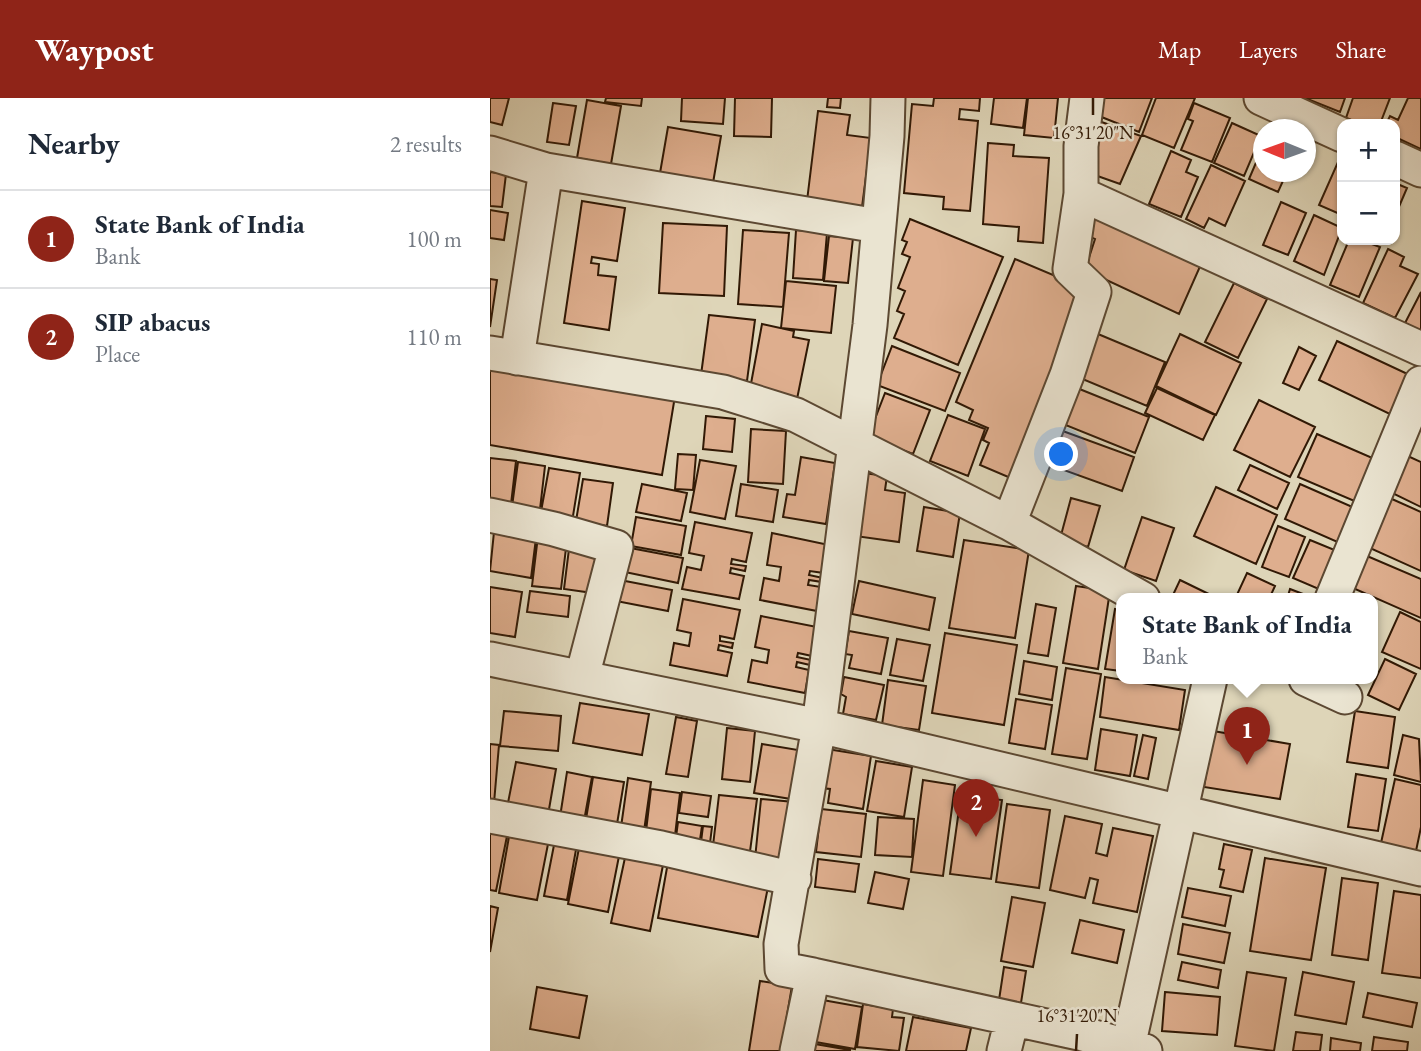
<!DOCTYPE html>
<meta charset="utf-8">
<style>
body{margin:0;font-family:"EB Garamond",serif;background:#f2f2f3;color:#1f2937}
.controls{position:absolute;right:21px;top:21px;display:grid;overflow:hidden;border-radius:14px;box-shadow:0 2px 5px #0004}
.controls button{width:63px;height:63px;display:grid;place-items:center;padding:0;border:0;border-bottom:2px solid #e0e1e3;background:#fff;color:#1f2937;font:35px sans-serif}
.compass{position:absolute;left:763px;top:21px;width:63px;height:63px;border-radius:50%;background:#fff;box-shadow:0 2px 5px #0004;rotate:271deg}
.you{position:absolute;left:572px;top:357px;width:24px;height:24px;margin:-18px;border:5px solid #fff;border-radius:50%;background:#1a73e8;box-shadow:0 0 0 10px #1a73e833}
.badge{display:grid;place-items:center;width:46px;height:46px;border-radius:50%;background:#8f2418;color:#fff;font-size:23px;font-weight:700}
.pin{position:absolute;translate:-50% -58px;filter:drop-shadow(0 2px 4px #0008)}
.pin::after{content:'';position:absolute;top:37px;width:24px;height:21px;background:inherit;clip-path:polygon(0 0,100% 0,50% 100%)}
.popup{position:absolute;left:626px;top:495px;width:262px;height:91px;box-sizing:border-box;display:grid;place-content:center;border-radius:14px;background:#fff;filter:drop-shadow(0 2px 5px #0005);font-size:23px;white-space:nowrap;color:#747a83}
.popup b{font-size:26px;color:#1f2937}
.popup::after{content:'';position:absolute;left:50%;top:100%;margin-left:-14px;border:14px solid transparent;border-top-color:#fff}
.list{margin:0;padding:0;list-style:none}
h2{display:flex;justify-content:space-between;align-items:center;height:91px;margin:0;padding:0 28px;font-size:30px}
h2 small{font-size:23px;font-weight:400;color:#747a83}
.list li{display:grid;grid-template-columns:46px 1fr auto;gap:21px;align-items:center;box-sizing:border-box;height:98px;padding:0 28px;border-top:2px solid #e0e1e3}
.list b{display:block;font-size:26px;white-space:nowrap}
.list p{margin:0;font-size:23px;white-space:nowrap;color:#747a83}
.list em{font-size:23px;font-style:normal;color:#747a83}
.map{position:relative;flex:none;width:931px;height:953px;overflow:hidden}
header{display:flex;align-items:center;gap:42px;box-sizing:border-box;height:98px;padding:0 35px;background:#8f2418;color:#fff}
header strong{font-size:33px}
nav{display:flex;gap:38px;margin-inline-start:auto;font-size:24px}
main{display:flex}
aside{flex:1;background:#fff}
.map>svg:first-child{display:block}
.building{fill:#deae8e;stroke:#311905;stroke-width:2}
.lines{fill:none;stroke-linecap:round;stroke-linejoin:round}
.minor-casing{stroke:#5c4832;stroke-width:37}
.minor{stroke:#eae4d1;stroke-width:33}
.ticks{fill:none;stroke:#311905;stroke-width:2.5}
.ticks-label{font-size:18px;text-anchor:middle;fill:#311905;stroke:#eae4d1;stroke-width:5;stroke-linejoin:round;paint-order:stroke}
</style>
<header>
<strong>Waypost</strong>
<nav><a>Map</a><a>Layers</a><a>Share</a></nav>
</header>
<main>
<aside>
<h2>Nearby<small>2 results</small></h2>
<ul class="list">
<li><span class="badge">1</span><div><b>State Bank of India</b><p>Bank</p></div><em>100 m</em></li>
<li><span class="badge">2</span><div><b>SIP abacus</b><p>Place</p></div><em>110 m</em></li>
</ul>
</aside>
<div class="map">
<svg width="931" height="953" viewBox="0 0 931 953">
<rect width="100%" height="100%" fill="#ded5b8"/>
<filter id="stains"><feTurbulence type="fractalNoise" baseFrequency=".00286" numOctaves="4"/><feColorMatrix values="0 0 0 0 .2 0 0 0 0 .09 0 0 0 0 .02 0 0 0 .5 -.17"/></filter>
<radialGradient id="worn" r=".72"><stop offset=".6" stop-color="#630" stop-opacity="0"/><stop offset="1" stop-color="#630" stop-opacity=".3"/></radialGradient>
<path class="building" d="M0,0H19L12,27L0,24Z
M116,0H152L151,8L115,4Z
M192,0H235L233,26L191,23Z
M245,0H282L281,39L244,38Z
M338,0H351L350,10L337,9Z
M444,0H490L489,13L470,11L469,21L488,23L480,113L453,111L454,99L414,95L422,6L443,8Z
M504,0H537L533,30L501,26Z
M538,0H568L564,40L534,37Z
M606,0H662L649,34L604,16Z
M666,0H705L684,50L652,37Z
M815,0H855L850,14Z
M863,0H900L890,26H872L856,20Z
M918,0H931V51L905,39V26H896L900,18L908,22Z
M97,2L131,8L121,66L87,60Z
M63,5L86,8L79,47L57,44Z
M704,5L740,20L722,64L691,52L703,23L698,21Z
M328,13L360,17L357,37L381,40L371,117L316,111Z
M606,22L651,38L630,86L599,75Z
M742,25L771,38L754,78L724,65Z
M178,29L231,38L223,85L170,75Z
M498,45L524,47L523,58L559,60L553,145L528,143L529,129L493,126Z
M774,46V74H797L788,94L759,81Z
M681,53L701,62L696,74L708,79L691,119L659,106Z
M848,64L852,66V117L829,107Z
M721,67L755,83L735,128L719,120L714,130L696,121Z
M0,74L16,76L12,109L0,108Z
M905,85L917,90L905,118Z
M92,103L135,110L127,163L102,159L101,165L109,166L108,177L126,179L119,232L74,225Z
M791,104L816,115L798,157L773,147Z
M0,112L18,115L14,142L0,140Z
M603,114L712,164L689,216L595,172L605,141L598,138Z
M824,117L852,130L834,177L804,163Z
M420,121L513,159L468,267L404,240L414,216L407,213L415,193L408,190L420,159L412,156L417,144L412,142Z
M173,125L237,128L234,198L169,195Z
M253,132L299,135L293,209L248,206Z
M306,132L337,135L333,182L303,180Z
M339,138L363,140L358,185L334,183Z
M859,142H871L890,149L869,199L840,187Z
M898,151L914,159L910,168L928,176L905,220L873,205Z
M525,161L594,190L530,384L490,367L499,345L493,342L498,330L479,322L483,312L466,304Z
M0,181L7,182L0,229Z
M296,183L346,188L341,235L291,230Z
M744,185L777,201L748,260L715,244Z
M931,194V233L915,225Z
M219,217L265,222L257,283L211,277Z
M272,226L304,233L303,239L319,242L307,301L260,291Z
M608,236L675,264L657,308L590,280Z
M690,236L751,265L726,317L666,288Z
M847,243L924,279L906,319L829,282Z
M402,248L470,275L455,313L387,287Z
M809,249L826,258L809,292L793,285Z
M0,266L185,298L172,377L0,347Z
M587,290L659,319L645,355L573,326Z
M667,290L725,317L713,342L655,315Z
M395,295L440,312L423,356L378,339Z
M769,302L825,329L800,379L744,352Z
M458,317L495,331L478,378L440,363Z
M216,318L245,321L242,354L213,351Z
M261,331L296,333L293,386L258,384Z
M570,332L644,359L632,393L557,366Z
M827,336L887,362L869,405L808,379Z
M909,354L931,364V409L892,390Z
M188,356L206,357L203,392L185,391Z
M311,359L345,365L336,426L293,419L297,396L305,397Z
M0,360L26,363L20,415L0,412Z
M210,362L246,368L235,421L200,414Z
M28,364L55,368L49,420L21,416Z
M760,367L799,385L787,411L748,392Z
M59,370L90,375L82,424L50,419Z
M373,375L397,378L395,392L415,395L409,444L365,438Z
M93,381L123,385L117,428L86,423Z
M152,386L197,395L191,423L146,414Z
M251,386L288,392L283,424L246,418Z
M810,386L867,411L852,446L795,421Z
M726,389L787,417L766,466L704,438Z
M893,397L931,414V473L871,446Z
M581,400L610,408L598,449L570,441Z
M434,409L470,415L463,459L427,453Z
M146,419L196,428L191,457L141,448Z
M652,419L684,430L666,483L634,472Z
M205,424L262,435L256,464L242,461L241,466L256,468L255,473L241,470L240,475L254,478L249,501L192,491L197,469L211,472L214,458L199,455Z
M788,428L815,439L799,479L772,469Z
M4,434L46,440L41,480L0,473Z
M282,435L339,447L334,475L320,473L319,477L333,480L332,484L319,482L318,487L331,489L327,513L270,502L274,480L289,483L291,469L277,467Z
M48,438L77,442L71,491L42,488Z
M474,442L539,452L525,540L459,530Z
M820,442L847,453L831,492L803,480Z
M80,443L109,447L103,495L74,491Z
M135,449L193,460L188,485L130,473Z
M870,455L931,481V520L856,487Z
M757,475L785,488L779,501H745Z
M130,482L182,492L178,513L126,503Z
M690,482L729,501L682,499Z
M369,483L445,500L439,532L362,516Z
M586,488L620,493L608,571L573,565Z
M0,489L32,494L25,539L0,535Z
M800,491L826,501H797Z
M40,493L80,498L78,519L37,514Z
M193,501L250,512L244,541L230,538V543L243,545L242,550L229,547L228,552L242,555L237,578L180,567L184,545L199,548L201,535L187,532Z
M546,506L566,510L558,558L538,555Z
M625,511L631,512V573L615,571Z
M910,514L931,524V571L892,554Z
M271,518L327,529L322,558L308,555L307,559L321,562L320,567L307,564L306,569L319,572L315,595L258,584L262,562L277,565L279,552L265,549Z
M359,533L398,540L391,576L359,570L362,557L355,556Z
M455,535L527,547L514,627L442,615Z
M407,541L440,547L433,583L400,577Z
M895,561L926,576L909,612L878,597Z
M534,563L567,569L562,602L529,596Z
M576,570L611,576L597,661L562,656Z
M354,579L394,587L386,622L353,616L356,599L351,596Z
M615,579L695,592L689,632L610,619Z
M398,582L436,588L429,632L392,627Z
M526,601L562,607L555,651L519,645Z
M90,605L159,616L152,657L83,645Z
M14,613L71,618L68,653L10,648Z
M865,613L905,619L898,670L857,664Z
M186,619L207,623L198,679L176,676Z
M237,630L265,633L260,684L232,681Z
M611,631L647,637L640,678L605,672Z
M723,633L800,646L790,701L714,689Z
M653,637L666,640L658,681L644,678Z
M913,637L929,641L931,684L904,677Z
M0,646L9,647L4,705L0,704Z
M272,646L308,652L301,701L264,695Z
M337,651L381,658L373,711L338,705L340,691L331,690Z
M386,663L422,669L414,719L377,713Z
M26,664L66,671L58,717L17,710Z
M77,674L102,679L94,723L70,719Z
M866,676L896,681L888,733L858,729Z
M103,679L134,684L126,732L95,727Z
M138,680L161,684L153,740L130,736Z
M905,681L931,687V729L926,753L891,745Z
M433,682L465,687L453,778L421,774Z
M161,691L190,695L184,746L155,742Z
M192,694L221,698L218,719L189,715Z
M229,697L267,701L259,761L222,756Z
M471,697L512,702L501,781L460,776Z
M271,701L304,704L298,764L265,761Z
M517,706L560,712L549,790L506,784Z
M331,711L376,716L371,759L326,754Z
M575,718L612,726L606,755L617,758L623,730L663,738L647,814L603,805L608,782L600,780L595,800L560,792Z
M388,719L424,721L422,759L385,757Z
M188,724L212,728L209,749L185,746Z
M213,728L222,729L219,753L210,752Z
M0,730L18,733L6,793L0,792Z
M20,733L59,741L47,802L9,795Z
M65,742L87,746L77,802L54,798Z
M90,745L130,753L118,814L78,806Z
M734,746L762,752L753,794L730,789L734,772L729,771Z
M136,755L174,762L160,833L121,825Z
M775,760L836,770L821,862L760,853Z
M328,761L369,766L365,794L325,789Z
M178,764L279,784L268,839L168,820Z
M385,774L419,781L413,811L378,805Z
M852,780L888,785L878,862L842,857Z
M698,790L741,798L735,828L692,819Z
M904,793L931,797V880L892,875Z
M522,799L555,805L543,869L511,863Z
M0,808L8,810L0,854Z
M590,822L634,832L627,865L582,855Z
M693,826L740,835L734,865L688,856Z
M692,864L731,872L728,890L688,882Z
M514,869L536,873L531,905L509,902Z
M757,874L796,880L784,953L745,948Z
M813,874L864,884L856,926L805,917Z
M270,883L302,888L291,953H259Z
M47,889L97,898L89,940L40,931Z
M675,894L730,899L727,937L672,933Z
M878,895L927,905L922,929L873,919Z
M327,901L372,909L365,951L320,943Z
M373,906L403,911L402,919L414,920L409,953L367,949Z
M423,919L481,930L476,953H416Z
M806,934L832,937L830,953H803Z
M884,939L918,944L917,953H882Z
M841,940L871,945L870,953H840Z
M319,945L360,952V953H318Z"/>
<g class="lines">
<defs>
<path id="minor" d="M597,0L591,48V96L931,251
M771,0L852,37
M0,55L56,72L388,128
M905,60L931,72
M0,255L233,294L306,317L519,425L653,501
M27,260L56,72
M0,417L64,431L126,449L92,579
M519,425L577,277L604,194L580,171L591,96
M842,501L931,285
M0,561L329,628L931,771
M816,581L855,599
M0,718L171,750L304,781
M323,877L593,936L655,953
M307,953L323,877L292,871L291,846L329,628L380,227L397,38L398,0
M514,953L522,921
M645,953L638,949L720,581"/>
</defs>
<use href="#minor" class="minor-casing"/>
<use href="#minor" class="minor"/>
</g>
<path class="ticks" d="M603,17V0M586,953L587,936"/>
<g class="ticks-label">
<text x="603" y="41">16°31'20"N</text>
<text x="587" y="924">16°31'20"N</text>
</g>
<rect width="100%" height="100%" filter="url(#stains)"/>
<rect width="100%" height="100%" fill="url(#worn)"/>
</svg>
<div class="controls">
<button>+</button>
<button>−</button>
</div>
<svg class="compass" viewBox="-18 -18 36 36"><path d="M0-13l5 13h-10z" fill="#e53935"/><path d="M0 13l5-13h-10z" fill="#747a83"/></svg>
<div class="you"></div>
<div class="pin badge" style="left:757px;top:667px">1</div>
<div class="popup"><b>State Bank of India</b>Bank</div>
<div class="pin badge" style="left:486px;top:739px">2</div>
</div>
</main>
